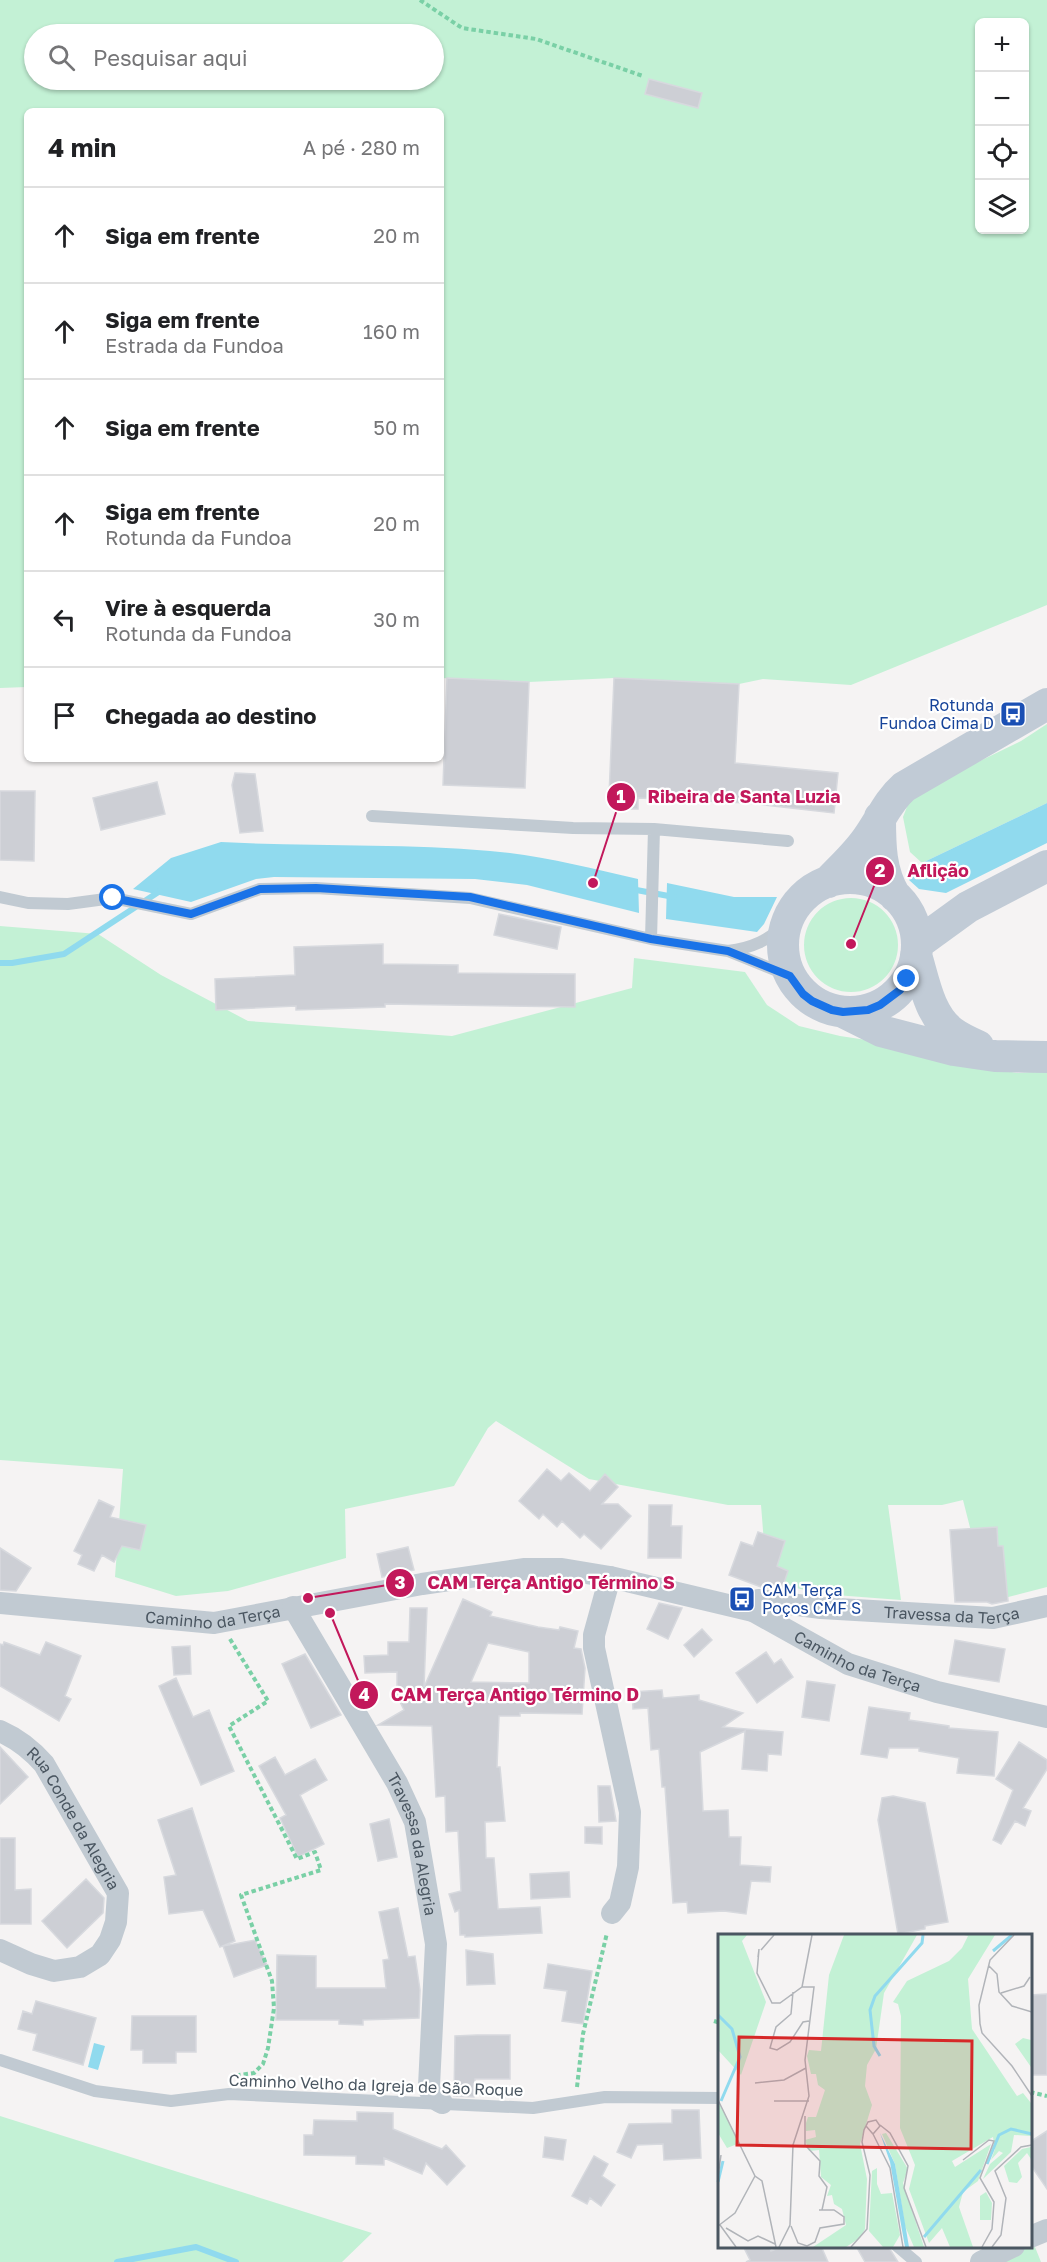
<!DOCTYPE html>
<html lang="pt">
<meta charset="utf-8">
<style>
body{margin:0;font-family:"Golos Text",sans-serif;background:#f2f2f2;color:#202124}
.controls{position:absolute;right:18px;top:18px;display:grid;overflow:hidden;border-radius:9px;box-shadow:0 2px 4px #0004}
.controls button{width:54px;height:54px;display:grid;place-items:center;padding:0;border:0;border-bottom:2px solid #e0e0e0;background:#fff;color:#202124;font:30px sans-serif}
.stop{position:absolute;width:18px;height:18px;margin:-14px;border:4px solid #1a73e8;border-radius:50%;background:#fff}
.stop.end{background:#1a73e8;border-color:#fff;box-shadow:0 2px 6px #0008}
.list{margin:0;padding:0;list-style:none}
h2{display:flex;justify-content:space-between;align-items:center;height:78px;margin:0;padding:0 24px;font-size:26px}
h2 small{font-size:20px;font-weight:400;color:#757577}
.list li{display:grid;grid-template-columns:39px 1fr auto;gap:18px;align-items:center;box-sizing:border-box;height:96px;padding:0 24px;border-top:2px solid #e0e0e0}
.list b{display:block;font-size:22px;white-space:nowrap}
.list p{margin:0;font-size:20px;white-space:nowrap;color:#757577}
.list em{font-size:20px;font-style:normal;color:#757577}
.icon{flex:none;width:33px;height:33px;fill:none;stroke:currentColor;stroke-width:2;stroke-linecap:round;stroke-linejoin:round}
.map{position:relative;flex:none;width:1047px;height:2262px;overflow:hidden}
.search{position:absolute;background:#fff;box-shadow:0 2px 4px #0004;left:24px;top:24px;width:420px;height:66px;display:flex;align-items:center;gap:15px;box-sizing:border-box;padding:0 21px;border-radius:33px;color:#757577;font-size:22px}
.panel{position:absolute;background:#fff;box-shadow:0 2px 4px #0004;left:24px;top:108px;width:420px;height:654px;border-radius:9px}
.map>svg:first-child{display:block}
.green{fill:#c3f1d5;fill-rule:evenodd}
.water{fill:#90daee}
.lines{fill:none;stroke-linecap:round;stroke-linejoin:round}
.stream{stroke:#90daee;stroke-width:6}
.building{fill:#cdcfd5;stroke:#d7d9de;stroke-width:1.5;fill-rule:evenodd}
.path{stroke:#7ad0a6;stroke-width:4;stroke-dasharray:4.5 3;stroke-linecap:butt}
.service{stroke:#c1cad2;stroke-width:12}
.minor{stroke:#c1cad2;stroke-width:22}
.secondary{stroke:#c1cbd6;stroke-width:32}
.route{stroke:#1a73e8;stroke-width:8}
.labels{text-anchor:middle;stroke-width:4.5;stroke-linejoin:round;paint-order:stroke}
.transit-label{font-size:16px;fill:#164399;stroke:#fff;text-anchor:end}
.street-label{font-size:16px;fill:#4a5661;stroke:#fff}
.inset-river{fill:none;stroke:#90daee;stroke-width:3}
.inset-road{fill:none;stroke:#b1b4b9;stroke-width:1.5}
.view{fill:#d62828;fill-opacity:0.15;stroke:#d62828;stroke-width:3}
.inset-edge{fill:none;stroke:#4a5661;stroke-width:3}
.leader{fill:none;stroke:#c2185b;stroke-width:2}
.callout-dot{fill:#c2185b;stroke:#fff;stroke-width:2}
.mark-label{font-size:18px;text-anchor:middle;font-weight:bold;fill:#fff}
.callout-label{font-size:18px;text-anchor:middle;font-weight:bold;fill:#c2185b;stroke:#fff;stroke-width:4.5;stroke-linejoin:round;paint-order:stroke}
</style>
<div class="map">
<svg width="1047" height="2262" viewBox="0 0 1047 2262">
<rect width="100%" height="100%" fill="#f5f3f3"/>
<path class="green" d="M0,0H1047V605L851,685L763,679L739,684L614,678L529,682L441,678V111H27V687L0,688ZM980,22H1024V230H980ZM34,34H434V80H34Z
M1047,724V803L922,863L910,852L903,817L912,794L1021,741Z
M804 945a47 47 0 1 1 94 0a47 47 0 1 1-94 0Z
M0,926L98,934L161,975L248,1021L452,1036L632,988L634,958L745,972L767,1005L799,1026L840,1036L900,1045L957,1064L1018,1073L1047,1071V1587L989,1602L963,1500L942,1505H888L901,1600L822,1594L767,1581L761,1505H728L589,1479L496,1421L488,1428L454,1486L345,1509L346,1558L228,1591L176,1596L115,1577L123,1469L0,1460Z
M0,2116L372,2233L342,2262H0Z
M1031,2237L1041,2262H981Z"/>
<path class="water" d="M1047,803V843L946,893L919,889L909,880L922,863Z
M221,842C311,847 401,843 490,851C540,855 589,868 638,879L639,913L527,885L475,879L274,877L256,879L191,902L133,889L171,858Z
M667,883L734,897H777L764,924L757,932L666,919Z
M94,2043L105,2046L98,2070L88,2067Z"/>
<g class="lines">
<path class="stream" d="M631,889L674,897
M0,963H12L64,954L160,891
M117,2262L196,2247L236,2262"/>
</g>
<path class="building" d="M649,79L702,93L698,108L645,94Z
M447,678L529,682L525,788L443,785Z
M614,678L739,684L735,763L838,773L834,813L748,803L638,798V809H619L620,797L609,796Z
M235,773L255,774L263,831L240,833L232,785Z
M157,782L165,814L101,830L93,798Z
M0,791H35L34,861L0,860Z
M499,914L561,927L557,949L494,935Z
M383,944V964L458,965V973L575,974V1007L385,1004V1007L296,1010V1006L216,1010L215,979L295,975L294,947Z
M547,1469L561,1481L569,1473L590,1491L605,1474L618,1487L602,1504H618L631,1516L601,1549L584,1534L580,1538L562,1521L557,1527L543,1514L539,1519L519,1501Z
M99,1500L114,1507L110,1517L146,1525L140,1550L122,1546L114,1562L102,1555L94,1571L78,1564L82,1555L74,1551Z
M649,1505H672L671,1526H682L681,1558H648Z
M997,1527L998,1546H1003L1008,1601L992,1604L987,1602H955L950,1530Z
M758,1532L785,1541L777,1566L788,1571L782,1589L761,1587L729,1575L741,1542L753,1546Z
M408,1547L414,1570L382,1577L377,1554Z
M0,1548L31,1568L16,1591L0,1590Z
M463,1599L492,1612L490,1616L538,1627L559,1630L560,1627L578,1631L574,1648L581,1649L585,1668L582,1714L520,1713V1716H499L497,1767H500L505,1821L485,1822L486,1858H494L498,1909L540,1907L542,1933L465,1937V1935H460L459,1910L455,1912L449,1894L461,1891L458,1831L446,1832L445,1796L436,1797L432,1726L378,1725L404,1710L397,1696V1672L365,1673L364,1656L388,1655V1642H409L410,1608H427L424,1687ZM488,1643L529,1652V1683L471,1682Z
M659,1603L682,1608L668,1639L647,1629Z
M702,1629L712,1640L694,1657L684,1645Z
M955,1640L1005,1649L999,1682L949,1674Z
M4,1642L40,1655L46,1642L81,1656L65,1696L71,1699L59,1721L0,1686V1644L3,1645Z
M190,1646L191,1674L174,1675L172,1647Z
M766,1652L774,1664L781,1659L793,1677L757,1703L736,1673Z
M305,1654L341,1715L311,1728L282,1664Z
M176,1678L193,1717L209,1710L234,1771L201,1785L159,1686Z
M807,1681L835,1685L829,1721L802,1717Z
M662,1690L663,1698L699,1695V1700L743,1713L723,1727L783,1732L781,1755L768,1754L767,1771L742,1769L745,1731L700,1752L703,1811L728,1810L729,1837H741L740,1865L771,1867L770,1882L751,1881L746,1914L724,1911L688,1913L687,1902L673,1903L665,1787H662L659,1749L651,1750L648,1708L633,1709L632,1692Z
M869,1707L910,1713L909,1720L949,1726V1728L998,1732L994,1776L957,1773L959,1758L919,1751V1748H889L887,1758L861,1754Z
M1019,1742L1047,1760V1769L1023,1808L1031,1811L1025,1826L1015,1821L1001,1844L993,1840L1013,1790L996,1779Z
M0,1747L28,1777L0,1804Z
M275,1757L285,1775L315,1759L327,1780L300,1795L324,1844L298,1857L280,1818L286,1815L259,1766Z
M598,1786H610L616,1821L599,1822Z
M893,1796L925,1803L948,1922L925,1926V1929L898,1934L878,1820L882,1798Z
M192,1808L235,1941L220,1947L203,1910L169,1914L164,1877L176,1875L158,1820Z
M389,1819L397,1857L378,1861L370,1824Z
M585,1827H602V1844L585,1843Z
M0,1838H15V1890L31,1889V1924H0Z
M569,1872L570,1897L531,1899L530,1874Z
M86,1879L104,1898L103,1913L67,1948L42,1921Z
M398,1908L408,1957L415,1956L420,1990L419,2018L363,2020V2025L339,2024V2020H276L277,1955L316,1956V1988H386L383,1960L389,1959L379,1912Z
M255,1940L267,1965L234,1977L223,1946Z
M466,1950L493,1954L495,1984L467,1985Z
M548,1964L592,1971L583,2024L562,2021L567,1991L544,1988Z
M1047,1994V2075H1030V1995Z
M36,2001L96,2018L83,2065L33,2050L37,2034L18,2029L23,2011L32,2014Z
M132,2016H196V2052H176V2063H143V2050H131Z
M477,2035H510V2079H475L474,2097L454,2096L455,2036Z
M672,2110H699L701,2158L664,2160L663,2144L637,2145L631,2158L617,2152L629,2124L672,2123Z
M357,2112L393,2113V2129L442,2149L446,2145L465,2166L447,2185L426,2163L422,2174L384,2158V2165L356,2164V2156L304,2155V2135H313L314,2120L357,2121Z
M1047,2131V2189L1030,2164V2142Z
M545,2137L566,2140L563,2160L543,2157Z
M594,2156L608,2164L602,2176L615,2185L601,2206L590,2198L587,2204L572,2196Z
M743,2246H769L771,2251L784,2246H821L828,2262H746L750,2260Z
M856,2246H888L898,2262H865Z"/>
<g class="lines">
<path class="path" d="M420,0L462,28L536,39L643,76
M230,1639L268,1701L229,1726L297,1859L315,1852L321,1870L241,1895L272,1981L274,2008L268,2048L263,2064L254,2073L232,2076
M714,2021L720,2023
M577,2087L583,2034L607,1933
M1030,2092L1047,2096"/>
<path class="service" d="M372,816L573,828L654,829L788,841
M0,897L28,903L68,904L113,898L191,914L260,889L316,888L470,898L651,939L728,951L790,976
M651,939L654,829
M728,951C752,948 769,940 786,924
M0,2060L95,2091L171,2101L229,2094L533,2108L605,2097L720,2098
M897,2246L916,2262"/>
<g class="minor">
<path d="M610,1577L594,1635V1648L630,1812L628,1867L620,1903L612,1913"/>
<path id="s1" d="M0,1603L214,1623L422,1584L525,1569H562L610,1577L753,1611L848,1664L937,1692L1047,1717"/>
<path id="s2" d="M293,1607L397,1783L415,1822L436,1944L429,2086C430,2096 434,2099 442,2103"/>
<path id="s3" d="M753,1611L759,1600L821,1608L993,1618L1047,1606"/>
<path id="s4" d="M0,1731C18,1739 31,1749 44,1764L118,1893L116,1922L110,1940L100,1955L80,1967L54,1971L31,1964L0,1950"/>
<path d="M1030,2237L1047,2230"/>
<path d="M981,2262L1014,2246"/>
</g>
<path class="secondary" d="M880,817C880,845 880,871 895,896
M783 945a67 67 0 1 1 134 0a67 67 0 1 1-134 0Z
M828,882C842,867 858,853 869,836C881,819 888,801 904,787L1047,704
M917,944L968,907L1047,866
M916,955C924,981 929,1015 952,1032C960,1038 969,1042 978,1046
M843,1012L881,1031L954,1050L995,1056L1047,1057"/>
</g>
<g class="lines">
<path class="route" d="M113,898L191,914L260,889L316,888L470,897L651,939L728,951L790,976L803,994L812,1001L832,1010L843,1012L868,1010L880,1005L900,990L907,979"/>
</g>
<defs>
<symbol id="bus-square" viewBox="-11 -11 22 22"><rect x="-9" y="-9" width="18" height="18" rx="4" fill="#1a4fb4" stroke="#fff"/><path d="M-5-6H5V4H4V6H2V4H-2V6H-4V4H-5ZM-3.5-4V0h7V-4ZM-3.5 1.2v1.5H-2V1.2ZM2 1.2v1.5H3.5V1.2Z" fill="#fff"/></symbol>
</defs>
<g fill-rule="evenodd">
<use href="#bus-square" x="998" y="699" width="30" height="30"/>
<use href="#bus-square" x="727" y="1584" width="30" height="30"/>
</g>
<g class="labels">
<g class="transit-label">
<text x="994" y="711">Rotunda<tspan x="994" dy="18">Fundoa Cima D</tspan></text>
<text x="762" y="1596" text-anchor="start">CAM Terça<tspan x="762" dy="18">Poços CMF S</tspan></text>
</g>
<g class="street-label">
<text dy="6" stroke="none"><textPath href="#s3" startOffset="206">Travessa da Terça</textPath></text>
<text dy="6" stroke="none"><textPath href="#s1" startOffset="214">Caminho da Terça</textPath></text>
<text dy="6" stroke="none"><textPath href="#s1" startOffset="880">Caminho da Terça</textPath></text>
<text dy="6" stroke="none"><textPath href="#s4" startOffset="117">Rua Conde da Alegria</textPath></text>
<text dy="6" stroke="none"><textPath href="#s2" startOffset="268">Travessa da Alegria</textPath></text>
<text transform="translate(376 2085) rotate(2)" y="6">Caminho Velho da Igreja de São Roque</text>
</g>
</g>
<g transform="translate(718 1934)">
<rect width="314" height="314" fill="#f5f3f3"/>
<path d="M0,1H29L24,7L48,68L23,141L0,116ZM126,1H199L166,59L158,115L149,131L147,152L154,171L142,210L149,245L147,295L142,304L128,313H95L128,291L124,275L116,270L114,261L109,262L113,251L103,243L101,216L91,217L87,206L98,203L97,196L88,197V189L90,183H98L107,156L100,151L98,140H93L89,122L91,116L103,117L111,41ZM246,1H277L250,45L254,95L299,162L305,159L313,169V202L296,201L293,218L265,245L272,230L285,219L281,217L273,226L277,215L275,203L234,227L237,233L273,210L260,247L245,258L241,273L255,313H232L224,294L211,309L191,255L197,231L182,194L183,82L180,70L175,68L189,47L231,27L244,14L250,2ZM305,104L313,106V133L297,110ZM0,166L22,209L9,214L0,199ZM168,199L190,235L185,249L206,313H196L187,292L177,230L164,200ZM313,213V225L309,219L300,229L304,243L299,249L291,248L286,232L304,215ZM159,234V250L163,260L174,259L182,301L175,313H165L151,297L154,237ZM268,258L274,269L273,286H262V262Z" fill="#c3f1d5"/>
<path d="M162,199L177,230L191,313H187L172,228Z" fill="#90daee"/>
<path class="inset-river" d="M275,17L294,1M0,81L14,95L22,123L3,167M162,122L156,112L152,76L157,62L204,9L205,1M269,230L281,201L293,195L314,200M0,248L5,227M206,303L263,236"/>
<path class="inset-road" d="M296,1L272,26L261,71L262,90L264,99L294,132L314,162M43,16L56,1M40,23L41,15L39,39L54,69H62L84,53H96L87,126L91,162L75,211L72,291L61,313M271,32L279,40L281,58L294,72L314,78M84,53L94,1M75,58L73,80L58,93L52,114L59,116L72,108L85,88L91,87M283,59L306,52L312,43M37,149L66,146L88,134M0,166L37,242L44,247L58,313M56,167H91M87,182V211L102,227L101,242L109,253L104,276M162,191L172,199L190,232L186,254L208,313M155,200L172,234L185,313M245,226L271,206L276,207L262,244L276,268L274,295L264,313M0,243L3,221M2,291L18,313M0,292L17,279L37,242M73,292L80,309L89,312L97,308L102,294L126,290V283L116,276H101M8,294L30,307L40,302L57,310M133,313L149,295L152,241L144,208L146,196L150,188L158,186L162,192L155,200L148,192M274,313L283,301L288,264L277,237L303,213L314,211"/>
<path class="view" d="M21,103L254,107L253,215L19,211Z"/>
<rect width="314" height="314" class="inset-edge"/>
</g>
<path class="leader" d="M593 883L621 797M851 944L880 871M308 1598L400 1583M330 1613L364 1695"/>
<g class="callout-dot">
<circle cx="593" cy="883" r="6"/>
<circle cx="851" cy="944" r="6"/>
<circle cx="308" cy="1598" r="6"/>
<circle cx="330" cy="1613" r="6"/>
<circle cx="621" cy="797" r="15"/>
<circle cx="880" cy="871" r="15"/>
<circle cx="400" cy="1583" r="15"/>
<circle cx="364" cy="1695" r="15"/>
</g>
<g class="mark-label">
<text x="621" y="803">1</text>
<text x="880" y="877">2</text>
<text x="400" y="1589">3</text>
<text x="364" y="1701">4</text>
</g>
<g class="callout-label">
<text x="744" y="803">Ribeira de Santa Luzia</text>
<text x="938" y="877">Aflição</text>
<text x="551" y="1589">CAM Terça Antigo Término S</text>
<text x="515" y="1701">CAM Terça Antigo Término D</text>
</g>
</svg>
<div class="controls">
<button>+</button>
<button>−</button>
<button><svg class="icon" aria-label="locate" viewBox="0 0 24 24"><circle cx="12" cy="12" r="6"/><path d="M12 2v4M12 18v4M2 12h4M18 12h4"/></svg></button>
<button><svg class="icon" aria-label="layers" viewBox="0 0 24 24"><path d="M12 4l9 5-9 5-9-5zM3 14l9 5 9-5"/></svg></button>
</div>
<div class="stop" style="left:113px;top:898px"></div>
<div class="stop end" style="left:907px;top:979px"></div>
<div class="search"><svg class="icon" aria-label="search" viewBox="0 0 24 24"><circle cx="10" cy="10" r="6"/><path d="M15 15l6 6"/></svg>Pesquisar aqui</div>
<section class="panel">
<h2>4 min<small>A pé · 280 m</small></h2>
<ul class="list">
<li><svg class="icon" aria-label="ahead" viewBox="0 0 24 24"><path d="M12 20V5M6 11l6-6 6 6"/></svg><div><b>Siga em frente</b></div><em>20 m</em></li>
<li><svg class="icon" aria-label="ahead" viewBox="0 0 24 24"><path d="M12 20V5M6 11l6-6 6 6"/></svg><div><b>Siga em frente</b><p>Estrada da Fundoa</p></div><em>160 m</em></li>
<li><svg class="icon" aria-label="ahead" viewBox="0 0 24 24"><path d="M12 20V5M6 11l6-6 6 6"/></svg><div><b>Siga em frente</b></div><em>50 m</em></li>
<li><svg class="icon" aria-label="ahead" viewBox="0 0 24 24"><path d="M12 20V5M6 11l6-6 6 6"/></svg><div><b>Siga em frente</b><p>Rotunda da Fundoa</p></div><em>20 m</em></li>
<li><svg class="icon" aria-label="left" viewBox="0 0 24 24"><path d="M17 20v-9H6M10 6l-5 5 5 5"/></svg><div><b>Vire à esquerda</b><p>Rotunda da Fundoa</p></div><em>30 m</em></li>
<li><svg class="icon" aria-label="arrive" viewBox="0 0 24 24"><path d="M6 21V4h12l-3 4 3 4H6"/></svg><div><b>Chegada ao destino</b></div></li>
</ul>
</section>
</div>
